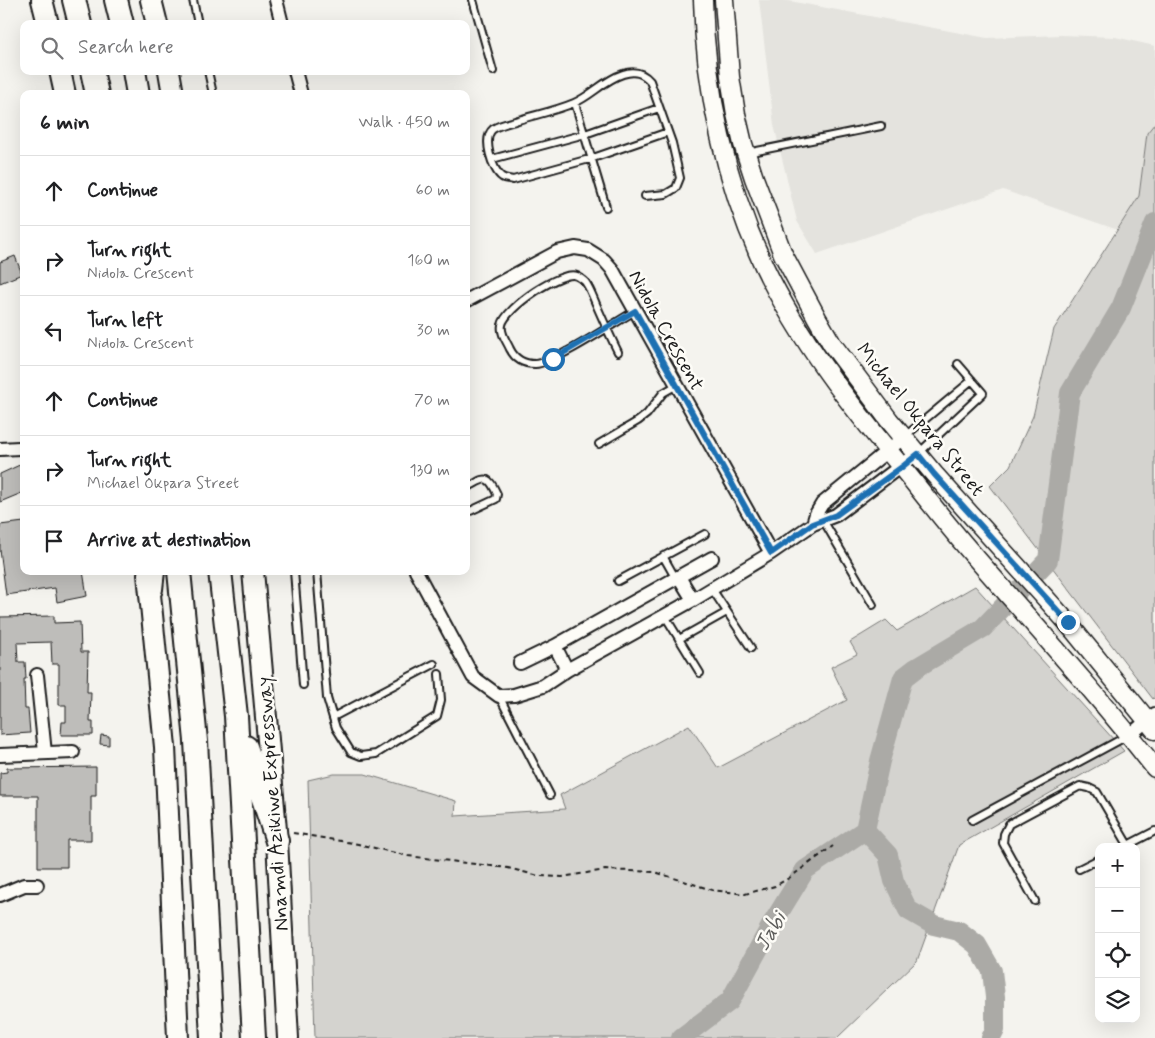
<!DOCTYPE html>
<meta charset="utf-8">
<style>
body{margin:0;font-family:Mynerve,sans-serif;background:#f2f2f2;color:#202124}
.controls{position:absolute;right:15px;bottom:15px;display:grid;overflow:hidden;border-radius:10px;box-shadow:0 5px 20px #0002}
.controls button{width:45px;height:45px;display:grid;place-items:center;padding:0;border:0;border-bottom:1px solid #e0e0e0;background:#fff;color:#202124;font:25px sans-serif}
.stop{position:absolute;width:15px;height:15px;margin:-11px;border:4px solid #1f6fb2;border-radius:50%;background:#fff}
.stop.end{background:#1f6fb2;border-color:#fff;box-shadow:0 1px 5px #0008}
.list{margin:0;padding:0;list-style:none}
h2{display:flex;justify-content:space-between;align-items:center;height:65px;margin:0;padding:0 20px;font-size:21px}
h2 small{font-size:16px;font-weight:400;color:#757577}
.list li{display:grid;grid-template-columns:32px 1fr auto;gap:15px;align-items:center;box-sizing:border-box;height:70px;padding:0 20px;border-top:1px solid #e0e0e0}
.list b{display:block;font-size:19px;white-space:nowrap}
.list p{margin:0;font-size:16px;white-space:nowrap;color:#757577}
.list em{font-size:16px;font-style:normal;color:#757577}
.icon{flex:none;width:28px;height:28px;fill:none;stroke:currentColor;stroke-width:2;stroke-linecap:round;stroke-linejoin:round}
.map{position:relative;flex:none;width:1155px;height:1038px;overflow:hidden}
.search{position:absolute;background:#fff;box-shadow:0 5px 20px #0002;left:20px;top:20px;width:450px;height:55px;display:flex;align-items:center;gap:12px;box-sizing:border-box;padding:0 18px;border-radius:10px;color:#757577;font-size:19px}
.panel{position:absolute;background:#fff;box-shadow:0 5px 20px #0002;left:20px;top:90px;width:450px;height:485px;border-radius:10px}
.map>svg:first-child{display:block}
.built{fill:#e4e3de}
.green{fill:#d4d3cf;stroke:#787876}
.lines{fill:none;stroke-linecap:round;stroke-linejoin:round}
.river{stroke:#abaaa6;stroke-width:20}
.building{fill:#bebdba;stroke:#1c1c1c}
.service-casing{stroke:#1c1c1c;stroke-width:10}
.minor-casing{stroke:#1c1c1c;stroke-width:16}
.secondary-casing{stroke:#1c1c1c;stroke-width:21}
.trunk-casing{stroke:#1c1c1c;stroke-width:24}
.motorway-casing{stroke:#1c1c1c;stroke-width:26}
.path{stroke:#1c1c1c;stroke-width:2;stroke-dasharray:5 4;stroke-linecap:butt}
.service{stroke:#fdfcf7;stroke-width:6}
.minor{stroke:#fdfcf7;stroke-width:12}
.secondary{stroke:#fdfcf7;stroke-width:18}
.trunk{stroke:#fdfcf7;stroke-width:20}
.motorway{stroke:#fdfcf7;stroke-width:22}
.route{stroke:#1f6fb2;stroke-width:6}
.labels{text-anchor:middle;stroke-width:5;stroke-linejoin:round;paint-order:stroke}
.street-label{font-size:20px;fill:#1c1c1c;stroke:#fdfcf7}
.water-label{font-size:21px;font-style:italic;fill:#5c5c5a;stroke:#fdfcf7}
</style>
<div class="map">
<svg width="1155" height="1038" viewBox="0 0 1155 1038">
<rect width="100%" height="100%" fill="#f4f3ee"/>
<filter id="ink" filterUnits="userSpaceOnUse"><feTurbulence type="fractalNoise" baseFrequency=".02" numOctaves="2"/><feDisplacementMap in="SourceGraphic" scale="10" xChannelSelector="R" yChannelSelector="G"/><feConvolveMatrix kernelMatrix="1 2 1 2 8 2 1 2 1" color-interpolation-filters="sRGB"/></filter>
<g filter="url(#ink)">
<path class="built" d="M759,0H784L987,38L1061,35L1115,37L1155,46V123L1147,133L1139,196L1118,230L1003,190L817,254L797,221L774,125Z"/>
<path class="green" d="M1155,123V697L1153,699L990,486L1010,466L1033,416L1054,329L1139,196L1147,133Z
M975,586L1124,751L959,845L917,961L837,1038H315L308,780L334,774H365L456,801L455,816L565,809L560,795L689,725L718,768L847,700L831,667L857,654L850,642L886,620L897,631Z"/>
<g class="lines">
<path class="river" d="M865,830L880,761L903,678L916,668L983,628L1048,560L1070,393L1121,308L1155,223
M865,830L888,855L894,881L908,910L934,925L959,931L977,945L992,971L995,997V1030L991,1038
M681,1038L730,1001L772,924L805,870L865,830"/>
</g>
<path class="building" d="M15,256L22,274L0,283V262Z
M24,463V492L0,502V474Z
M24,522V571H83L87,596L57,602L55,588L6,595L0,550V525Z
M54,616V623L80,622L81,652H88L87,692H91L90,722H93V735H61L62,722H66V705H59V664H52L51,642L17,643L18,662H25L26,679H24L25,709H28L30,733L0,735V617Z
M101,735L109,736V745L100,744Z
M96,767V796H91V840H67V867H38V796H0V773L7,772V768Z"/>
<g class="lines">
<defs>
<path id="service" d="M193,0L198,24
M473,0L493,71
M208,71L213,94
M575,103L606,207
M747,153L881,126
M492,159L585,134L659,108
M645,196L666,194L676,188L680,178L672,143L650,81C643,73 635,70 623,74C604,80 591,96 574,103C555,111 534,115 515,121C508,123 499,125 493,129C482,138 492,170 502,177C505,179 510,179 513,180L593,158L668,132
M618,352C610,336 603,320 596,304C593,297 590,289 586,283C584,280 580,278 577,276C562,269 505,308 502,325C500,333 507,342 510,349C515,359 523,364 535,364C555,363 614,323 635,311
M904,437L972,380
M599,444L638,421L647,414L663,393L677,385
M919,453L983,393L958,364
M466,488C485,479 487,472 497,494L496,499L466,513
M823,520L873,605
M663,556L676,579
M294,571L303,685
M317,571L327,698L336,728L351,752L361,756L376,754L437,716L441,700L439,674
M618,581L705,534
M712,589L751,648
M665,616L700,673
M679,639L727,612
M499,696L550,795
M333,717L434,664
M972,820L1127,736
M1124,847L1155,831
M1079,869L1099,859
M1035,901L1003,843L1004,834L1009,824L1080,786L1089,788L1097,792L1128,845"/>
<path id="minor" d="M276,0L282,24
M295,71L301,94
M466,301L557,252L575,248L588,250L604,260L612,269L771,553
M0,449L19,448
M813,524L816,514L822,504L903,438
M416,571L473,677L499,696L514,695L543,686L567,670L693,600L771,553L813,524L836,515L918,453
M679,577L693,600
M555,646L567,670
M520,663L555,646L712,558
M37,675L45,753
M1130,735L1155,714
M0,755L73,752
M0,895L24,885H37"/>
<path id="secondary" d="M703,0C705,91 726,184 764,266C800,342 851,406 904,470C928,500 951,530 976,558C1037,628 1098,695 1155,768
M724,0L730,77L736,114L743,144L754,178L783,254L817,318L832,344L889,420L934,474L1067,622L1155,730"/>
<path id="trunk" d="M42,0L48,24
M151,0L157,24
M60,71L65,94
M169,71L173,94
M253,571L277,841L288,1038
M148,574L165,747L178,1038"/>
<path id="motorway" d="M74,0L80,24
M116,0L122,24
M92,71L97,94
M134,71L138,94
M179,571L196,741L212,1038
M220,571L236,716L254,1038
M151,589L153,571
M246,747L277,841"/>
</defs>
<use href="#service" class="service-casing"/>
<use href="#minor" class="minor-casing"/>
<use href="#secondary" class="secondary-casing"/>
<use href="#trunk" class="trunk-casing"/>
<use href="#motorway" class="motorway-casing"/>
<path class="path" d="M293,833L358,844L408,856L508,868L539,876L562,877L605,870L655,872L712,890L745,894L775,886L789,878L833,846"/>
<use href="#service" class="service"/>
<use href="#minor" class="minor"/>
<use href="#secondary" class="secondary"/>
<use href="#trunk" class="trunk"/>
<use href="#motorway" class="motorway"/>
</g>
</g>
<g class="lines" filter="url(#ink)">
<path class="route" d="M553,359L635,311L771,553L812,524L836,515L902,467L918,454L934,474L1068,622"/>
</g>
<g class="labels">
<g class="street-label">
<text transform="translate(667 330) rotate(61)" y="7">Nidola Crescent</text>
<text transform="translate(921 419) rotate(51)" y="7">Michael Okpara Street</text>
<text transform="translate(272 804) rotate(-94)" y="7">Nnamdi Azikiwe Expressway</text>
</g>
<g class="water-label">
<text transform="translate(770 931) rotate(-60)" y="7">Jabi</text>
</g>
</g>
</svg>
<div class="controls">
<button>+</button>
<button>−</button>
<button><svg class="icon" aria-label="locate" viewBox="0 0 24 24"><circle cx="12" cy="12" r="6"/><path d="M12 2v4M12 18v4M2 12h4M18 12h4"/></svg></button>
<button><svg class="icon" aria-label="layers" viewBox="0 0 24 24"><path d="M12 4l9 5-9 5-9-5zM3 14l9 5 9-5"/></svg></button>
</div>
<div class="stop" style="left:553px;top:359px"></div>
<div class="stop end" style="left:1068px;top:622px"></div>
<div class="search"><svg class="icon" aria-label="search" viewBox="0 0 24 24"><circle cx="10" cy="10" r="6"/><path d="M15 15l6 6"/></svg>Search here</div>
<section class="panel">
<h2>6 min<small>Walk · 450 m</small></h2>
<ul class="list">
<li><svg class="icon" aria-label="ahead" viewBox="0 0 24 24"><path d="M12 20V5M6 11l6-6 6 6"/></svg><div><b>Continue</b></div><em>60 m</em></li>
<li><svg class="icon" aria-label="right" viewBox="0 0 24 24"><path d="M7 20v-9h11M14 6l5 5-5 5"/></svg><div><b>Turn right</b><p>Nidola Crescent</p></div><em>160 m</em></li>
<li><svg class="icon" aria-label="left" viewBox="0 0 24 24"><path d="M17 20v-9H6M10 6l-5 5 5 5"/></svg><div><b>Turn left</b><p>Nidola Crescent</p></div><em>30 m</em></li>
<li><svg class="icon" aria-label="ahead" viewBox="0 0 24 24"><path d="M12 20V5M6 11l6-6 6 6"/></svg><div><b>Continue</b></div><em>70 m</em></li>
<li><svg class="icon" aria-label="right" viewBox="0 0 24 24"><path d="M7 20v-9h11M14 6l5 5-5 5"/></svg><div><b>Turn right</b><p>Michael Okpara Street</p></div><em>130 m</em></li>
<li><svg class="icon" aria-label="arrive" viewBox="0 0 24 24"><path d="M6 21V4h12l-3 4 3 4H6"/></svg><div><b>Arrive at destination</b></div></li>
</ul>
</section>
</div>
